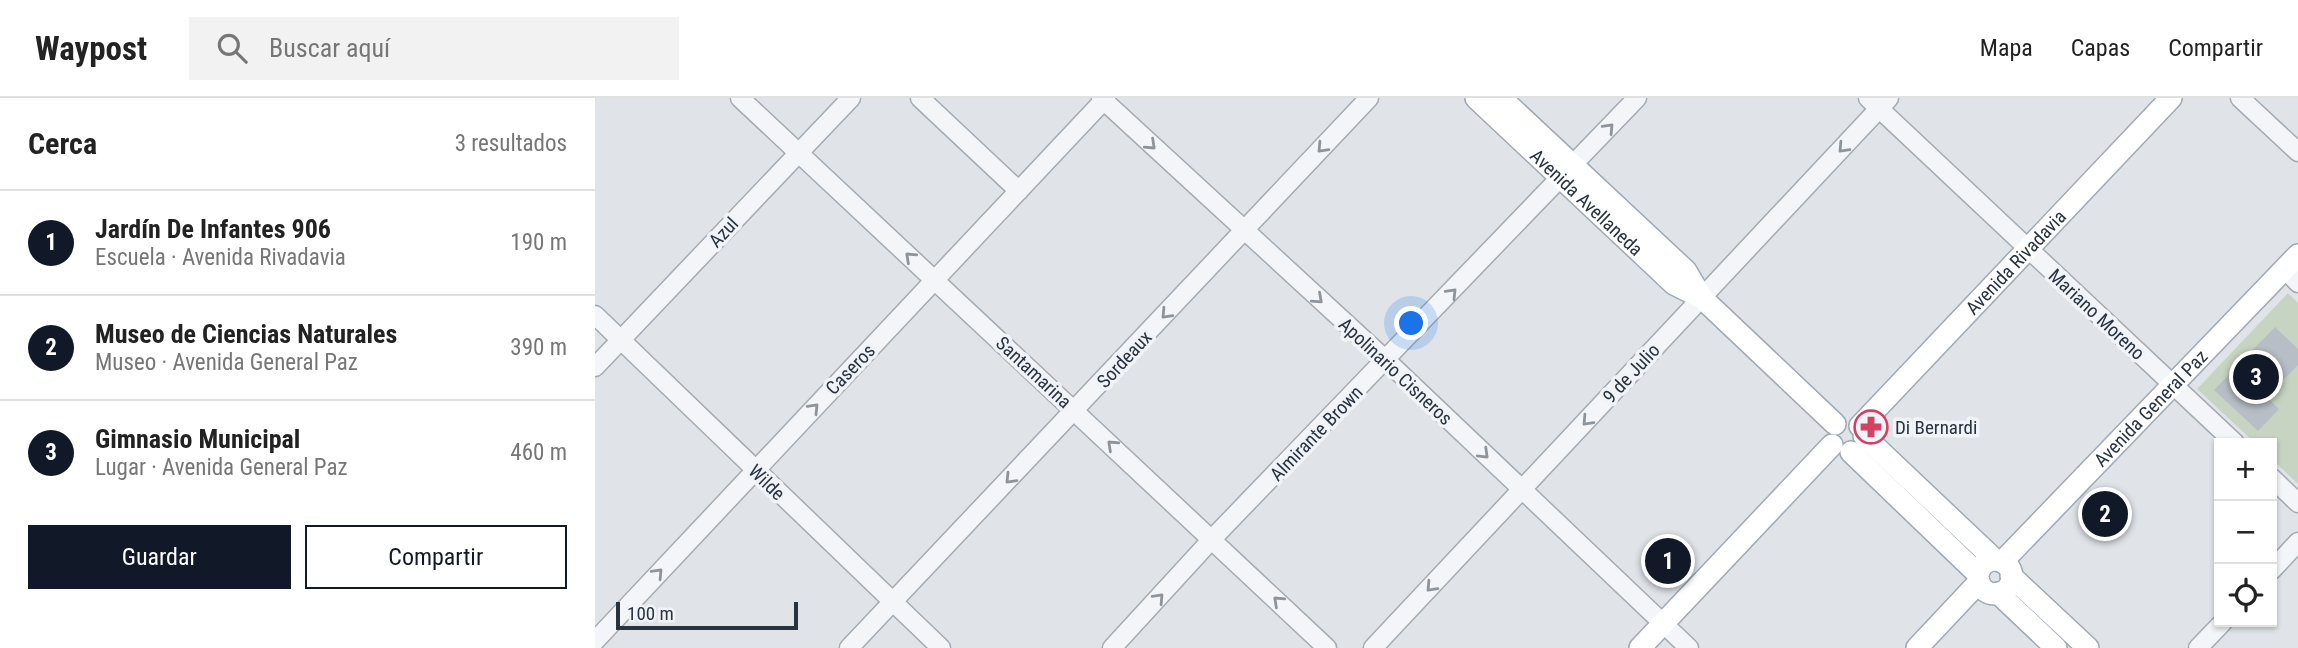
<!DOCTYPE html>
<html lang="es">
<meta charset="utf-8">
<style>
body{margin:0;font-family:"Roboto Condensed",sans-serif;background:#f2f2f2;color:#222}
.controls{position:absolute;right:21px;bottom:21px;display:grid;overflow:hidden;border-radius:0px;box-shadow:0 2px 5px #0004}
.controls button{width:63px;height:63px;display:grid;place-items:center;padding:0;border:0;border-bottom:2px solid #e0e0e0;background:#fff;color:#222;font:35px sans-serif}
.scale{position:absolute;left:21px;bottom:18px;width:182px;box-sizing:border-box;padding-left:7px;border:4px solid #283341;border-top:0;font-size:19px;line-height:24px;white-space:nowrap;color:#283341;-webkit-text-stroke:5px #f0f3f7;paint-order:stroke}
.you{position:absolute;left:817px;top:226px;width:24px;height:24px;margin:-18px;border:5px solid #fff;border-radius:50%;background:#1a73e8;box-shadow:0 0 0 10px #1a73e833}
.badge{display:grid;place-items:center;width:46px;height:46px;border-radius:50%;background:#111827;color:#fff;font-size:23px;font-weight:700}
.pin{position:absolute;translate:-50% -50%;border:4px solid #fff;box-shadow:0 2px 7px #0006}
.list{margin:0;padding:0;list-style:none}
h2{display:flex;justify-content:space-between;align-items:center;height:91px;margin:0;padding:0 28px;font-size:30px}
h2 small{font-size:23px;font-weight:400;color:#767676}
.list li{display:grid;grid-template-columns:46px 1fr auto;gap:21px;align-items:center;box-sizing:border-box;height:105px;padding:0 28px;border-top:2px solid #e0e0e0}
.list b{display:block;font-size:26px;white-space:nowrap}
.list p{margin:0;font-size:23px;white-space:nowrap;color:#767676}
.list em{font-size:23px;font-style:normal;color:#767676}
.actions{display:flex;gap:14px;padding:21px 28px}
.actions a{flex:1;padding:16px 0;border:2px solid #111827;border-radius:0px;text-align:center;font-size:24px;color:#111827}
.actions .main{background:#111827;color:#fff}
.icon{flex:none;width:38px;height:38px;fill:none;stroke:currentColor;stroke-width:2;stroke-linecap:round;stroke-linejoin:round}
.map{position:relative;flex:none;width:1703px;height:550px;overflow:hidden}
header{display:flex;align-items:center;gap:42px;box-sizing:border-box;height:98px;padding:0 35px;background:#fff;border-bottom:2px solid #e0e0e0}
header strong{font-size:33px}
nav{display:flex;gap:38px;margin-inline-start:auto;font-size:24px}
.search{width:490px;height:63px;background:#f2f2f2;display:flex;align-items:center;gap:18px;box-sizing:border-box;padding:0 24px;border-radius:0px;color:#767676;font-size:26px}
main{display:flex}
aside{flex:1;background:#fff}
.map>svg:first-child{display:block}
.green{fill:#c7d4c1}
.building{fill:#b7bec6}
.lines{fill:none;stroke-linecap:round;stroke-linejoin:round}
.minor-casing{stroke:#a5abb3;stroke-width:21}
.major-casing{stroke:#9faab6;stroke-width:24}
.minor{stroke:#f3f5f8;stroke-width:18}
.major{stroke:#fff;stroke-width:21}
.oneway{stroke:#8e949c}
.labels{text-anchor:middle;stroke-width:7;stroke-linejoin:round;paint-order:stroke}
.street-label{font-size:19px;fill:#283341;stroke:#f0f3f7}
.poi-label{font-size:19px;fill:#283341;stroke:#f0f3f7;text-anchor:start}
</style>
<header>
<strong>Waypost</strong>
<div class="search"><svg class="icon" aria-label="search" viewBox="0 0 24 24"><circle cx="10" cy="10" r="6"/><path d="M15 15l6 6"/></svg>Buscar aquí</div>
<nav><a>Mapa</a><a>Capas</a><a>Compartir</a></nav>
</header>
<main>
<aside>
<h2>Cerca<small>3 resultados</small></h2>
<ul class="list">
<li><span class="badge">1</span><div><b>Jardín De Infantes 906</b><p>Escuela · Avenida Rivadavia</p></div><em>190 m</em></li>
<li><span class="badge">2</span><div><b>Museo de Ciencias Naturales</b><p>Museo · Avenida General Paz</p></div><em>390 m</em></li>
<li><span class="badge">3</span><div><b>Gimnasio Municipal</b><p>Lugar · Avenida General Paz</p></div><em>460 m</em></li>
</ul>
<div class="actions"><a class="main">Guardar</a><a>Compartir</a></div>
</aside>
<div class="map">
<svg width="1703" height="550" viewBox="0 0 1703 550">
<rect width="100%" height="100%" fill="#e0e4e9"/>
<path class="green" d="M1693,195L1703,205V386L1677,361V345H1660L1602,291Z"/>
<path class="building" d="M1680,229L1703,251V267L1671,299L1684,311L1663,333L1619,292Z"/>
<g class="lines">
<defs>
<path id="minor" d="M145,0L732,550
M325,0L424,93
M506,0L792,263L1094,550
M1273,0L1640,345
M1645,0L1703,54
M1690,171L1703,185
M0,217L346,550
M0,269L256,0
M1677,380L1703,405
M1677,472L1703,444
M0,543L511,0
M254,550L774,0
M517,550L617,441L1042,0
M778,550L1294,0
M1603,550L1628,524"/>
<g id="major">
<path id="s1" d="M881,0L1079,186L1107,200"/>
<path d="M906,0L1091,173L1107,200L1240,326"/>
<path id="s2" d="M1265,328L1576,0"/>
<path d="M1269,338L1400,462"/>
<path d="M1256,354L1383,476"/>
<circle cx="1400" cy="479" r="17"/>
<path id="s3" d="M1407,464L1703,157"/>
<path d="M1416,478L1493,550"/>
<path d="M1403,495L1461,550"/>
<path d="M1045,550L1237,347"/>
<path d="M1322,550L1384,484"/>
</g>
</defs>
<use href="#minor" class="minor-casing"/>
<use href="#major" class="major-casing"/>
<use href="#minor" class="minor"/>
<use href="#major" class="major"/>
</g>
<defs><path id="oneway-chevron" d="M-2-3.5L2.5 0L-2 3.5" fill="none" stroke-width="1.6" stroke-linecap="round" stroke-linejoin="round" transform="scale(1.75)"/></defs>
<g class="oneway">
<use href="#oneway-chevron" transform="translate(1014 30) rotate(-47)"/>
<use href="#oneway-chevron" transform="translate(556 47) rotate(43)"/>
<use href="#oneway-chevron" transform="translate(727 50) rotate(133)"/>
<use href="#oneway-chevron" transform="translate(1248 50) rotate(133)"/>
<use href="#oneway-chevron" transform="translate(315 159) rotate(-137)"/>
<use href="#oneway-chevron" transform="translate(857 195) rotate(-46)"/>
<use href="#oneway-chevron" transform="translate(723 201) rotate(42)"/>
<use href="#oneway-chevron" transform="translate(571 216) rotate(133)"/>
<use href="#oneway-chevron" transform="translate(219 310) rotate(-46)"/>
<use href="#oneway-chevron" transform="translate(992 323) rotate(133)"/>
<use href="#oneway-chevron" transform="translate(517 347) rotate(-137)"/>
<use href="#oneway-chevron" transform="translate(889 356) rotate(44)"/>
<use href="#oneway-chevron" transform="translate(415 381) rotate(134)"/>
<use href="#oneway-chevron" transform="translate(63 475) rotate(-47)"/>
<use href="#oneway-chevron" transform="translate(836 489) rotate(133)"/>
<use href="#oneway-chevron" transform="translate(564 500) rotate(-47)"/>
<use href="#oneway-chevron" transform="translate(683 503) rotate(-137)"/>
</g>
<defs>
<symbol id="pharmacy-ring" viewBox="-11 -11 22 22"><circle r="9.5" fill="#f0f3f7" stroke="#d24262" stroke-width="1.5"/><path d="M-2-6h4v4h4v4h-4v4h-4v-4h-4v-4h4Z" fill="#d24262"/></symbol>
</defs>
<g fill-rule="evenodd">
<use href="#pharmacy-ring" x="1257" y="310" width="38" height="38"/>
</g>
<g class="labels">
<g class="street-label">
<text dy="7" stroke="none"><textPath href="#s1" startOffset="152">Avenida Avellaneda</textPath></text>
<text transform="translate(128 134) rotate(-47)" y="7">Azul</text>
<text dy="7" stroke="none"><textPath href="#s2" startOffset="226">Avenida Rivadavia</textPath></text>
<text transform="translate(1502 216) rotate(43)" y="7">Mariano Moreno</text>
<text transform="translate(529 261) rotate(-47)" y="7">Sordeaux</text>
<text transform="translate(255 271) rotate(-46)" y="7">Caseros</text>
<text transform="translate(801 273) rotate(43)" y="7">Apolinario Cisneros</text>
<text transform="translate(439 274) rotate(43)" y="7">Santamarina</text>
<text transform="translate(1036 275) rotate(-47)" y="7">9 de Julio</text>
<text dy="7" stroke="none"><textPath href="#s3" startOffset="214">Avenida General Paz</textPath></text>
<text transform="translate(721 335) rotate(-46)" y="7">Almirante Brown</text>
<text transform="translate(172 384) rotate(44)" y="7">Wilde</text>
</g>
<g class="poi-label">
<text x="1300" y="336">Di Bernardi</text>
</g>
</g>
</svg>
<div class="controls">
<button>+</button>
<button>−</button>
<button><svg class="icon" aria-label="locate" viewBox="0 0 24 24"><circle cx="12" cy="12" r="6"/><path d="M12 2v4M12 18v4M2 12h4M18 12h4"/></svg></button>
</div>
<div class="scale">100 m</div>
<div class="you"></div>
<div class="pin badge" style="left:1073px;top:463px">1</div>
<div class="pin badge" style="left:1510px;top:416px">2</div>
<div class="pin badge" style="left:1661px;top:279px">3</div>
</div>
</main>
